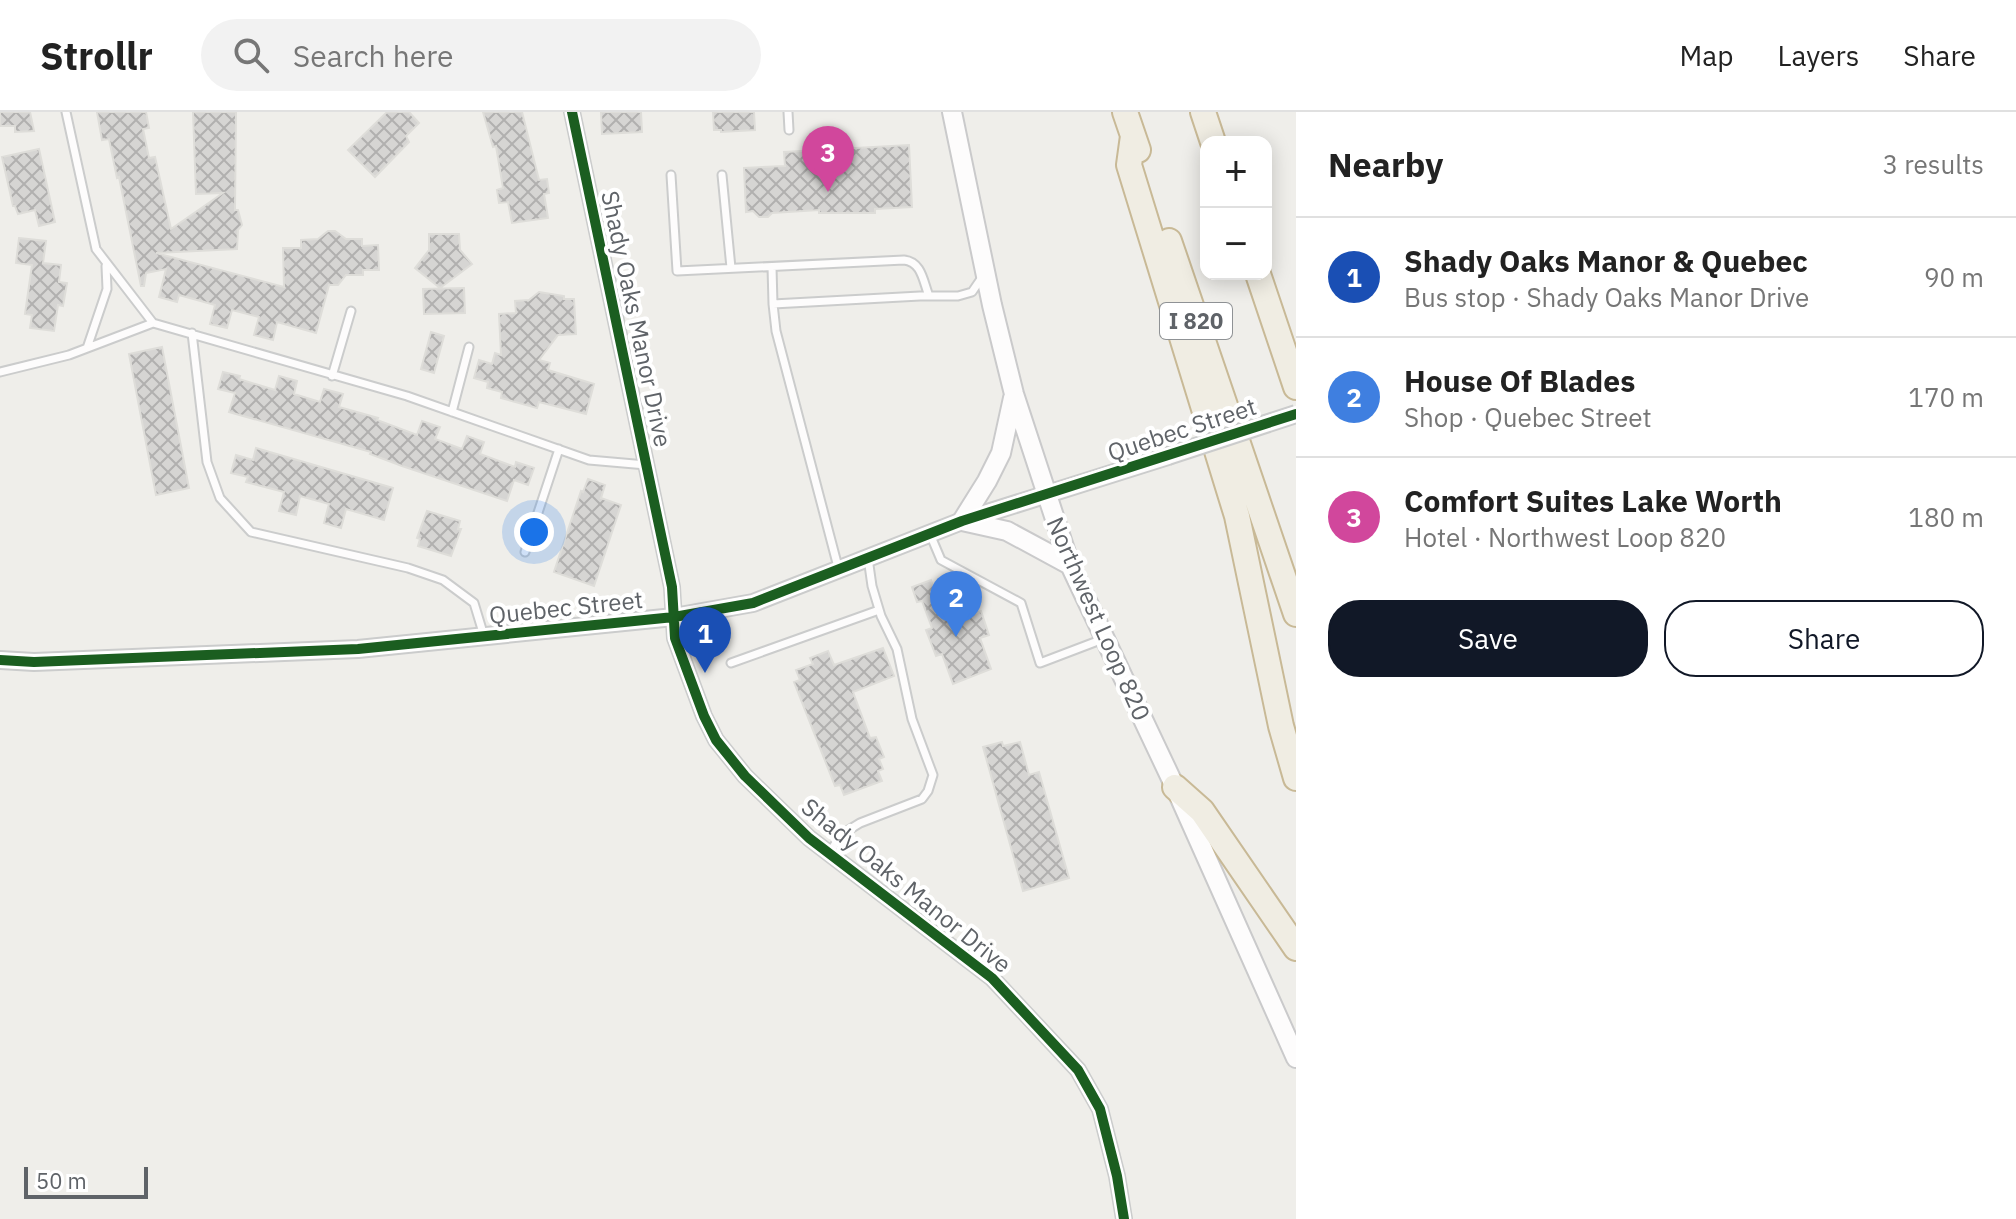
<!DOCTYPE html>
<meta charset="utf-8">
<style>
body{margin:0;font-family:"IBM Plex Sans",sans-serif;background:#f2f2f2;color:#222}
.controls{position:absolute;right:24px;top:24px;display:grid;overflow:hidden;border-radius:16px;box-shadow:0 4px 20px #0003}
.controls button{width:72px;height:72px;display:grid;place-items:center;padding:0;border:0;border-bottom:2px solid #e0e0e0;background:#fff;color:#222;font:40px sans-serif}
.scale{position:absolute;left:24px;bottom:20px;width:124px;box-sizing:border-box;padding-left:8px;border:4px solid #5f6368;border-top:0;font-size:22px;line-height:28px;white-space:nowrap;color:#5f6368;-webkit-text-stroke:6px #fff;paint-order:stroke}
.you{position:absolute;left:534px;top:420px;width:28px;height:28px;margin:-20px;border:6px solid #fff;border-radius:50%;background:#1a73e8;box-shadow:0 0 0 12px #1a73e833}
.badge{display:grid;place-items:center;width:52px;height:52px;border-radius:50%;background:#111827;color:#fff;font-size:26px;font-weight:700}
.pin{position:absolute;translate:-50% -66px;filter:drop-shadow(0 2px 4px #0008)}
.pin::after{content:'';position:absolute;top:42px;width:28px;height:24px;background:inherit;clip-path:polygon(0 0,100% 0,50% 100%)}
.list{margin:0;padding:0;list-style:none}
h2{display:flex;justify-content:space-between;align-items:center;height:104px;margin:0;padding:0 32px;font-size:34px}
h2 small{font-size:26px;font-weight:400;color:#767676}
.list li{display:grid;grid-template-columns:52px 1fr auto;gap:24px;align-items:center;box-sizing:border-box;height:120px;padding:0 32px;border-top:2px solid #e0e0e0}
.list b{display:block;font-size:30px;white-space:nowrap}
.list p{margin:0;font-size:26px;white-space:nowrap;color:#767676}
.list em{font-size:26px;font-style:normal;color:#767676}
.actions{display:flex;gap:16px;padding:24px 32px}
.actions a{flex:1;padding:18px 0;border:2px solid #111827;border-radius:32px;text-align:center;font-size:28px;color:#111827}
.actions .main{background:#111827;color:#fff}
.icon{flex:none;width:44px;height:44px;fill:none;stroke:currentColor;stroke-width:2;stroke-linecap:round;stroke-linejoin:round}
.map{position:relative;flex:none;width:1296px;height:1107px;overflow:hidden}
header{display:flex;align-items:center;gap:48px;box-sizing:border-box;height:112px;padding:0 40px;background:#fff;border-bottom:2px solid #e0e0e0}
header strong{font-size:38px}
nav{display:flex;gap:44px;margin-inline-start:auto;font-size:28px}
.search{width:560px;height:72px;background:#f2f2f2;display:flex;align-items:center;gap:20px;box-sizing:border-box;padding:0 28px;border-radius:44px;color:#767676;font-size:30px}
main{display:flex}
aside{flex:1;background:#fff}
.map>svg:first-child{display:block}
.building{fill:url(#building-cross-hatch);stroke:#deddd9;stroke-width:2}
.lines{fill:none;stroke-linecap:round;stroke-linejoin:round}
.service-casing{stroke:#cbcccc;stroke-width:11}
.minor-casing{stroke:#cbcccc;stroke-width:18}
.tertiary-casing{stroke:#cbcccc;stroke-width:20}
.secondary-casing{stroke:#cacacb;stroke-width:22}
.motorway-casing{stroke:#c8b996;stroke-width:28}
.service{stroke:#fdfcfc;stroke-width:7}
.minor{stroke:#fdfcfc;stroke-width:14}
.tertiary{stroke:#fdfcfc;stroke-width:16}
.secondary{stroke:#fdfcfc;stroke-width:18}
.motorway{stroke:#f0ede3;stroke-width:24}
.tertiary-bridge-casing{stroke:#cbcccc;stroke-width:20;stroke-linecap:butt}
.tertiary-bridge{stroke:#fdfcfc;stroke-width:16}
.cycleway-casing{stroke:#fff;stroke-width:15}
.cycleway{stroke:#1b5e20;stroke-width:10}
.labels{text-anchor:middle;stroke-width:8;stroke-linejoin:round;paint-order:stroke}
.shield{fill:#fff;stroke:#8f9295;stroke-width:2}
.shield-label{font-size:22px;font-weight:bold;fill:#5f6368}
.street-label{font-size:24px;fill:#5f6368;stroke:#fff}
</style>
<header>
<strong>Strollr</strong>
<div class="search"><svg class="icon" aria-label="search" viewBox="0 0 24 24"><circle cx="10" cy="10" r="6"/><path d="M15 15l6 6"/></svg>Search here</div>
<nav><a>Map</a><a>Layers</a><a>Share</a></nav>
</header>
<main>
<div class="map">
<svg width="1296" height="1107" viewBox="0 0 1296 1107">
<defs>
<pattern id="building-cross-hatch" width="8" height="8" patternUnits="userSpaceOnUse" patternTransform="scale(2)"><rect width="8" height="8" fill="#d6d5d3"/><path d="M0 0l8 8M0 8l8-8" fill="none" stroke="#b1b0af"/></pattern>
</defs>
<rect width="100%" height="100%" fill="#efeeea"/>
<path class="building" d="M0,0H30L34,19L15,20V14H0Z
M97,0H146L149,16L143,17L149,46L155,45L171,117L223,81L196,82L193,0H236L235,98H238L242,113L238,118L237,137L156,141L284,175L283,136H301V128L318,127L328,119H335L346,127H362V134L378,133L379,158H363V163H346L338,173H329L316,221L277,210L273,228L254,223L259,205L232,198L227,216L210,212L215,193L179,183L177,190L159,185L166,157L146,161L144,174H141L119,65L117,66L109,27L102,28Z
M387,0H409L419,11L406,24L409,30L375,65L348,38Z
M483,0H522L539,68L547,67L549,81L544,82L548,106L512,111L508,90L499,91L497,78L503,76L496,34L493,35Z
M601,0H641L642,20L602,22Z
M713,0H754L755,18L721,20V18H714Z
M909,33L912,95L875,97V101H819V98L772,101L768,105H759L753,99L746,100L744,56L785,54L784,40Z
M39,37L55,110L39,114L35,98L18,102L15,94H13L2,45Z
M429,122H459L460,138L472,152L440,176L415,156L429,138Z
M19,126L46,129L43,151L61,153L59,170L67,171L63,194L58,193L54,219L30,216L32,203L25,202L32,153L16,151Z
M464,176L465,201L424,202L423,177Z
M539,180L564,184V187H574L576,222L558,223L539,248L550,251L548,258L594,272L586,302L539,290L537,296L501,286L502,280L487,276L488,270L474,266L479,248L492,252L495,241L501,243L499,202L516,201L515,189L529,188Z
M431,220L444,224L434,261L421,257Z
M162,235L189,376L156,383L129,242Z
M223,260L240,264L239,267L275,278L279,264L297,269L294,282L320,290L324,277L343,282L339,295L378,306L377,308L417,323L422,309L440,315L435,327L462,337L467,324L484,330L480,342L515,355L516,350L534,356L528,373L514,368L507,389L402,354L370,342L371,340L229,300L235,281L218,277Z
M256,336L393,376L384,408L346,397L341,416L324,411L329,392L300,384L296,403L279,399L284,380L246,370L248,365L231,361L236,343L253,348Z
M588,367L605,373L601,386L621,393L594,474L554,460L581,379L583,380Z
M427,399L460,409L458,417H461L451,444L418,434L420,427L417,426Z
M931,468L938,488L963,479L971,503L981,499L989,523L980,526L991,557L953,572L942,542L936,544L926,518L932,516L922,489L917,490L912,475Z
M883,536L894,564L853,580L870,626L876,625L884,645L879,647L883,657L878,659L882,669L844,683L840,673L835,674L794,570L800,568L796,558L813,552L810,546L828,539L834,553Z
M1002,630L1003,634L1020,630L1029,663L1039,660L1069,766L1023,779L983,635Z"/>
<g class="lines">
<defs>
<path id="service" d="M66,0L96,137L153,211L407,284L589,348L646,353
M788,0L789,18
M671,63L677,159L904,148C922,150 923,169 929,184
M722,63L731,156
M772,155L773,192
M192,221L207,350L220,386L251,420L408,456L443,468L474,491L484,524
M87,236L107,177L106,154
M0,260L69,243L153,211
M332,264L351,199
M452,300L469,235
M930,422L941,448L1021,491L1040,551L1103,527
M525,440L559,337
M838,455L776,219L773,192L920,184H958L972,180L983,164
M731,551L879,498
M829,741L842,722L860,711L922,687L928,679L933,663L912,607L897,537L881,504L872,474L868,446"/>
<path id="minor" d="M572,0L672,475L675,526L704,604L716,628L745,664L809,726L992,866L1078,958L1100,997L1117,1064L1124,1107"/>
<path id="tertiary" d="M0,548L34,550L358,537L674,505L753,491L962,409L1168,344"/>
<path id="secondary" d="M952,0L992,193L1014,282L1070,453L1175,675L1296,946
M1013,286L1001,341L987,369L962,409L1007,419L1070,453"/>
<path id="motorway" d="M1125,0L1138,38
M1203,0L1213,30
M1133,24L1129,53L1237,404L1281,614L1296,666
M1169,129L1296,502
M1258,162L1296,275
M1175,675L1202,699L1296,836"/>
</defs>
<use href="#service" class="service-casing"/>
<use href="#minor" class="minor-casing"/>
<use href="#tertiary" class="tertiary-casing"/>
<use href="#secondary" class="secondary-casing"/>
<use href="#motorway" class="motorway-casing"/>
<use href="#service" class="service"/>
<use href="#minor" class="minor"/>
<use href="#tertiary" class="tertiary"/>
<use href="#secondary" class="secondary"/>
<use href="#motorway" class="motorway"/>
<defs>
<path id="tertiary-bridge" d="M1168,344L1296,302"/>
</defs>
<use href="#tertiary-bridge" class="tertiary-bridge-casing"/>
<use href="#tertiary-bridge" class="tertiary-bridge"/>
<defs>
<path id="cycleway" d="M572,0L672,475L675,526L704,604L716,628L745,664L809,726L992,866L1078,958L1100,997L1117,1064L1124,1107
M0,548L34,550L358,537L674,505L753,491L962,409L1296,302"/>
</defs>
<use href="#cycleway" class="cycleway-casing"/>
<use href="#cycleway" class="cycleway"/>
</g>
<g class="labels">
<rect class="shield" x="1160" y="191" width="72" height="36" rx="6"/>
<g class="shield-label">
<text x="1196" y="217">I 820</text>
</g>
<g class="street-label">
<text transform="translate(636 207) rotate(78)" y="8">Shady Oaks Manor Drive</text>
<text transform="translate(1182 318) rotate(-18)" y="8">Quebec Street</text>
<text transform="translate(566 496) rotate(-6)" y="8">Quebec Street</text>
<text transform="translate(1098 507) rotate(66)" y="8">Northwest Loop 820</text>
<text transform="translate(906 774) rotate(39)" y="8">Shady Oaks Manor Drive</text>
</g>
</g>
</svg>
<div class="controls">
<button>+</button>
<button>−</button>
</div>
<div class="scale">50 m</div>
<div class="you"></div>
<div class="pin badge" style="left:705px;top:561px;background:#1a4fb4">1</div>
<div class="pin badge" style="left:956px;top:525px;background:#3f7fe0">2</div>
<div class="pin badge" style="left:828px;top:80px;background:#d1479c">3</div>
</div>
<aside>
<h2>Nearby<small>3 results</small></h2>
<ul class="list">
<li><span class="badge" style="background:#1a4fb4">1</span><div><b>Shady Oaks Manor &amp; Quebec</b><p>Bus stop · Shady Oaks Manor Drive</p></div><em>90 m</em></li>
<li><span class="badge" style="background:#3f7fe0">2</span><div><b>House Of Blades</b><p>Shop · Quebec Street</p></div><em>170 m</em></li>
<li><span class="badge" style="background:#d1479c">3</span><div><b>Comfort Suites Lake Worth</b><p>Hotel · Northwest Loop 820</p></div><em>180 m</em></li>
</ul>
<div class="actions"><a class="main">Save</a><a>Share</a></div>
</aside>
</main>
